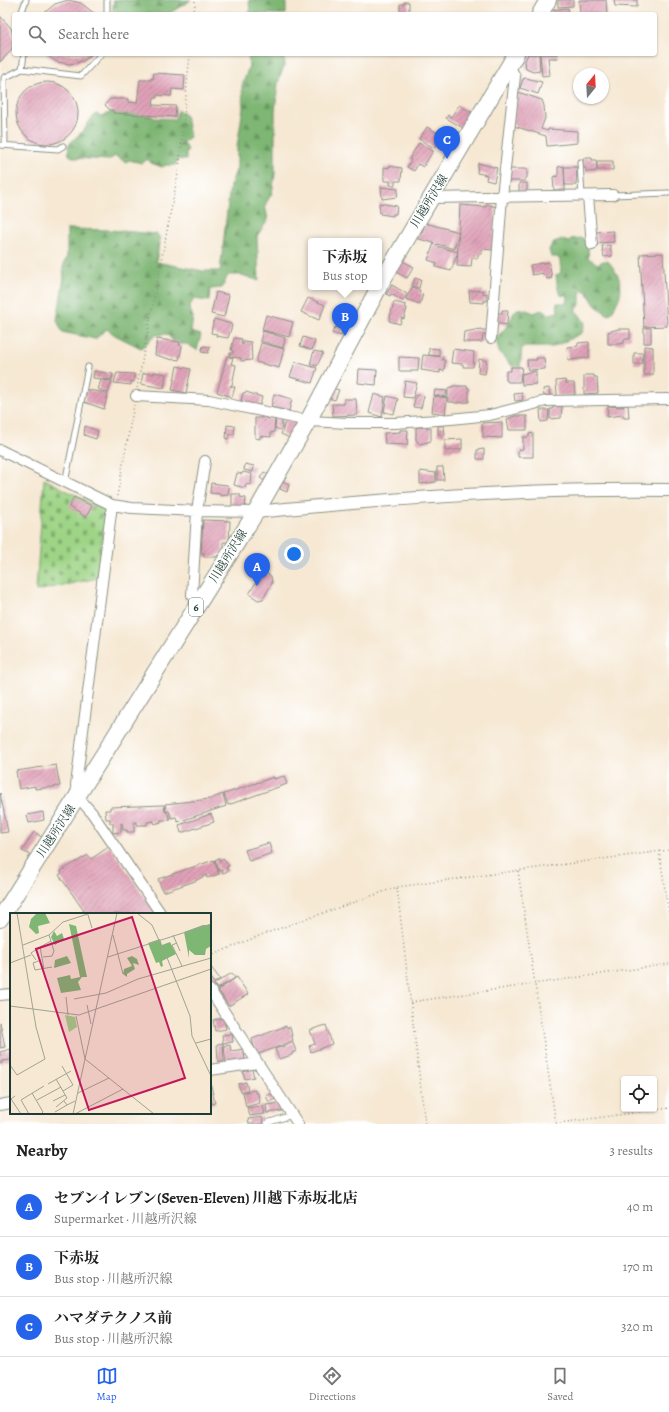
<!DOCTYPE html>
<meta charset="utf-8">
<style>
body{margin:0;font-family:Alegreya,"Noto Serif JP",serif;background:#f2f2f2;color:#222}
.controls{position:absolute;right:12px;bottom:12px;display:grid;overflow:hidden;border-radius:4px;box-shadow:0 1px 3px #0004}
.controls button{width:36px;height:36px;display:grid;place-items:center;padding:0;border:0;border-bottom:1px solid #e0e0e0;background:#fff;color:#222;font:20px sans-serif}
.compass{position:absolute;left:573px;top:68px;width:36px;height:36px;border-radius:50%;background:#fff;box-shadow:0 1px 3px #0004;rotate:18deg}
.you{position:absolute;left:294px;top:554px;width:14px;height:14px;margin:-10px;border:3px solid #fff;border-radius:50%;background:#1a73e8;box-shadow:0 0 0 6px #1a73e833}
.badge{display:grid;place-items:center;width:26px;height:26px;border-radius:50%;background:#2563eb;color:#fff;font-size:13px;font-weight:700}
.pin{position:absolute;translate:-50% -33px;filter:drop-shadow(0 1px 2px #0008)}
.pin::after{content:'';position:absolute;top:21px;width:14px;height:12px;background:inherit;clip-path:polygon(0 0,100% 0,50% 100%)}
.popup{position:absolute;left:308px;top:238px;width:74px;height:52px;box-sizing:border-box;display:grid;place-content:center;border-radius:4px;background:#fff;filter:drop-shadow(0 1px 3px #0005);font-size:13px;white-space:nowrap;color:#767676}
.popup b{font-size:15px;color:#222}
.popup::after{content:'';position:absolute;left:50%;top:100%;margin-left:-8px;border:8px solid transparent;border-top-color:#fff}
.list{margin:0;padding:0;list-style:none}
h2{display:flex;justify-content:space-between;align-items:center;height:52px;margin:0;padding:0 16px;font-size:17px}
h2 small{font-size:13px;font-weight:400;color:#767676}
.list li{display:grid;grid-template-columns:26px 1fr auto;gap:12px;align-items:center;box-sizing:border-box;height:60px;padding:0 16px;border-top:1px solid #e0e0e0}
.list b{display:block;font-size:15px;white-space:nowrap}
.list p{margin:0;font-size:13px;white-space:nowrap;color:#767676}
.list em{font-size:13px;font-style:normal;color:#767676}
.icon{flex:none;width:22px;height:22px;fill:none;stroke:currentColor;stroke-width:2;stroke-linecap:round;stroke-linejoin:round}
.map{position:relative;flex:none;width:669px;height:1124px;overflow:hidden}
.search{position:absolute;background:#fff;box-shadow:0 1px 3px #0004;left:12px;right:12px;top:12px;height:44px;display:flex;align-items:center;gap:10px;box-sizing:border-box;padding:0 14px;border-radius:4px;color:#767676;font-size:15px}
.sheet{height:232px;background:#fff}
nav{display:flex;justify-content:space-around;align-items:center;box-sizing:border-box;height:56px;border-top:1px solid #e0e0e0;background:#fff;font-size:11px;color:#767676}
nav a{display:grid;justify-items:center;gap:2px}
nav .on{color:#2563eb}
.map>svg:first-child{display:block}
.forest{fill:url(#forest-firs);stroke:#4e7a54}
.cemetery{fill:url(#cemetery-stones);stroke:#5e885d}
.building{fill:url(#building-hatch)}
.lines{fill:none;stroke-linecap:round;stroke-linejoin:round}
.service-casing{stroke:#8a9284;stroke-width:7}
.minor-casing{stroke:#8a9284;stroke-width:12}
.tertiary-casing{stroke:#8a9284;stroke-width:14}
.primary-casing{stroke:#8a9284;stroke-width:18}
.path{stroke:#8a9284;stroke-width:1.5;stroke-dasharray:1 3;stroke-linecap:butt}
.service{stroke:#fff;stroke-width:5}
.minor{stroke:#fff;stroke-width:10}
.tertiary{stroke:#fff;stroke-width:12}
.primary{stroke:#fff;stroke-width:16}
.labels{text-anchor:middle;stroke-width:3;stroke-linejoin:round;paint-order:stroke}
.shield{fill:#fff;stroke:#627771;stroke-width:1}
.shield-label{font-size:11px;font-weight:bold;fill:#1f3d34}
.street-label{font-size:12px;fill:#1f3d34;stroke:#fff}
.inset-road{fill:none;stroke:#a0a493;stroke-width:1}
.view{fill:#c2185b;fill-opacity:0.15;stroke:#c2185b;stroke-width:2}
.inset-edge{fill:none;stroke:#1f3d34;stroke-width:2}
</style>
<div class="map">
<svg width="669" height="1124" viewBox="0 0 669 1124">
<defs>
<pattern id="forest-firs" width="22" height="20" patternUnits="userSpaceOnUse"><rect width="22" height="20" fill="#7eb673"/><path d="M5 1l3.5 6h-7zM16 11l3.5 6h-7z" fill="#67955f"/></pattern>
<pattern id="cemetery-stones" width="16" height="16" patternUnits="userSpaceOnUse"><rect width="16" height="16" fill="#9ed486"/><path d="M2 7V4a2 2 0 0 1 4 0v3zM10 15v-3a2 2 0 0 1 4 0v3z" fill="#80ad6e"/></pattern>
<pattern id="building-hatch" width="6" height="6" patternUnits="userSpaceOnUse"><rect width="6" height="6" fill="#e0a1b7"/><path d="M-1 1l2-2M0 6l6-6M5 7l2-2" fill="none" stroke="#b58496"/></pattern>
</defs>
<rect width="100%" height="100%" fill="#fff"/>
<filter id="ink" filterUnits="userSpaceOnUse"><feTurbulence type="fractalNoise" baseFrequency=".025" numOctaves="2"/><feDisplacementMap in="SourceGraphic" scale="8" xChannelSelector="R" yChannelSelector="G"/><feConvolveMatrix kernelMatrix="1 2 1 2 8 2 1 2 1" color-interpolation-filters="sRGB"/></filter>
<filter id="wash" filterUnits="userSpaceOnUse"><feTurbulence type="fractalNoise" baseFrequency=".012" numOctaves="4" result="noise"/><feDisplacementMap in="SourceGraphic" scale="16" xChannelSelector="R" yChannelSelector="G"/><feGaussianBlur stdDeviation="0.9" result="paint"/><feColorMatrix in="noise" values="0 0 0 0 0 0 0 0 0 0 0 0 0 0 0 0 0 1.4 0 .05"/><feComposite in="paint" operator="in"/></filter>
<g filter="url(#wash)">
<rect width="100%" height="100%" fill="#f6e8d3"/>
<path class="forest" d="M114,0H191L170,13L121,14L112,11Z
M249,0H286V14H250Z
M248,54H282L285,63L278,83L275,111V174L272,193L265,205L268,220L257,236L259,281L242,275H228L222,288L210,289L209,301L194,299L189,307L193,317L191,332L201,335L197,350L187,344H176L167,334L156,335L141,348L115,335L107,329L95,339L62,332L57,320L64,278L63,267L67,256V229L110,230L157,234L160,238L156,262L203,271H220L230,186L237,168V147L243,108L242,86L249,66Z
M178,110L186,116L190,137L183,142V144L188,149L186,153V160L178,159L175,165H166L162,167L151,163L148,159L142,163L129,160L126,162L115,156L109,160L75,158L69,155L68,145L86,128L87,123L96,114L101,116L115,111L147,112L154,118L175,119Z
M582,238L587,239L589,242L588,258L598,264L603,261H608C620,275 626,289 615,306C613,310 613,313 608,315L595,305L587,292L583,290L580,293V305L575,311L579,314L585,323L582,333L553,347H522L520,369L514,368L499,352L496,338C500,334 504,330 507,326C517,310 512,304 534,313L542,310L549,314L558,312L557,303H566L568,298L567,294L562,296C557,291 557,282 556,275L561,273L560,261L558,257H551L549,250L552,244L561,239L568,242L571,239Z"/>
<path class="cemetery" d="M44,479L105,510L98,578L36,591Z"/>
<g id="blocks">
<path class="building" d="M68,0L81,3L95,14H43L55,4Z
M558,0H573V6L558,7Z
M579,0H606L607,14H580Z
M614,0H637V7L615,6Z
M404,2H409V14H403V11H400V4H404Z
M568,8L569,14H550V10Z
M0,16L11,28L14,39L11,51L0,62Z
M45,54H92L83,61L70,64L57,62Z
M528,54H539L540,71L533,72L526,69L525,61Z
M540,54H557L558,58H548L550,75L542,76Z
M154,73L185,75L184,90L172,89L171,96L157,95V98H154L153,105L176,106L175,117L113,113V110H110L105,105L110,99H128V102L137,103L140,80H151V78L153,79Z
M526,78L542,82L538,94L520,88L523,79Z
M16 113a31 31 0 1 1 62 0a31 31 0 1 1-62 0Z
M518,92L542,100L544,106L545,118L541,129L548,131V129L577,131V143L547,146L546,136L514,126L515,123L513,122Z
M459,105L474,114L465,129L446,118L448,115L451,117Z
M427,127L441,135L434,148L419,139Z
M419,143L433,151L423,167L418,164L414,171L407,167L411,160L409,159Z
M583,158H592V160H596L597,171L586,172V168H583Z
M597,161H613V170H597Z
M478,163L497,168L494,182L486,180L487,175L477,173Z
M389,166L402,168L401,181H395V185H390V181H384V167L389,168Z
M564,166L565,190H554L553,177L558,176V167Z
M564,167H577L576,185H565Z
M507,169H527V178H525V181H507Z
M519,183H527V191L519,192Z
M381,187L398,189L397,197L382,199Z
M379,203L397,206L396,214H393V216L380,214Z
M487,204L496,207L493,250L482,249V254H478V258H472L471,267L457,266L460,205L486,207Z
M425,223L459,232L454,249L437,244L436,246L458,252L451,271L436,267L437,264L434,262L428,260L434,243L415,238L417,232L422,233Z
M613,231L614,242L597,243L596,232Z
M610,245L612,256L604,257L602,246Z
M663,253L667,326L644,327L640,254Z
M401,260L414,267L407,278L394,271Z
M549,262L552,278L547,279L546,275L543,276V273L532,275L530,265Z
M415,278L421,280L419,288L412,286Z
M392,285L407,294L403,301L391,294L390,296L386,294Z
M412,287L420,290L419,293L423,294L420,304L406,299Z
M483,290V294L487,293V301H484V303L470,302L469,291Z
M216,292L229,295L224,317L211,314Z
M308,298L325,305L319,320L301,312Z
M394,302L406,305L405,307L407,308L404,319L402,318L400,324L389,321Z
M502,310H508L507,325L495,323V313H502Z
M266,315L293,322L289,337L262,330Z
M214,319L231,324L232,326L228,338L216,336L217,334L211,333Z
M335,327L343,330L341,336L332,333Z
M644,328H651V343H644Z
M481,329V330H488V335H483L482,342H463L464,332Z
M618,329H630V339H624V343L620,344H608V332Z
M263,331L285,338L283,348L260,341Z
M303,337L315,341L312,350L300,346Z
M234,338L242,339L241,344H243V341L251,342L252,360L241,361V358L230,357V353H233V351L231,350Z
M157,339L180,342L179,345L182,346L179,360L173,359V360L155,355Z
M589,342V358L568,360L567,347L578,346V343Z
M261,343L284,349L279,368L256,362Z
M203,346L210,347L208,353L201,352Z
M644,346L653,347V375H644Z
M429,348L439,349V356L429,355Z
M453,349L474,352L473,367H463V364L451,363Z
M314,351L323,353L317,366L310,364Z
M634,353H643L642,364H634Z
M423,355L443,357L442,360H445L444,371L440,370V373L421,370Z
M227,356L233,358L231,364L236,365L232,385L230,386L235,387L232,397L217,392Z
M399,357L419,358L418,371H399Z
M536,358H544L545,369L528,370L527,360H537Z
M479,359L487,361L485,374L478,373Z
M295,362L317,368L312,383L290,377Z
M177,366L191,369L186,393L172,390Z
M511,367H522L520,382H508L506,380V371H511Z
M359,369L377,370L376,385L358,383Z
M94,371L113,374L112,380L93,378Z
M536,371V384L522,385L521,374Z
M154,372L166,374L164,388L141,384L143,373L154,374Z
M117,373L134,374V382L131,381V385L114,383Z
M585,375H594V377H597L598,393L584,394V377Z
M101,380L112,381L108,393L98,389Z
M565,380L566,383H574L575,395L557,396L556,381Z
M405,381L417,383L413,398L403,397Z
M454,386H467V388H469V402L454,403V402H448V388Z
M332,388L339,390L335,400L328,398Z
M549,388L550,395L544,396L543,389Z
M87,390L108,393L104,409L84,402Z
M435,390L447,391L446,397L434,395Z
M246,392L262,397L260,405L257,404L256,407L241,401L243,393Z
M522,393L523,400L515,401L514,394Z
M274,394L292,399L289,411L271,407Z
M374,394L385,397L382,417L369,413Z
M416,395L424,396L421,408L413,407Z
M387,396L398,399L394,414L384,412Z
M434,396L447,398L445,414L432,412Z
M344,399H356L357,415L333,416L332,404H344Z
M623,405H628L629,418H624L623,415L607,417L608,406L624,407Z
M562,406L561,418L550,419V409H553V407Z
M540,410H549L548,421L541,422Z
M262,415H266V418L275,419L274,433L271,432V437L260,436V439L255,438V418H262Z
M515,416H527V430H509L507,419Z
M276,418H282V428L280,430L275,428Z
M286,420L300,422L292,439L281,434Z
M502,422V438L483,437L482,423Z
M227,425L235,426L234,434H229L228,439H226Z
M85,426L98,431L96,439L84,435Z
M438,426H444L445,435L438,434Z
M420,427L431,428V441L420,444L416,440V428Z
M400,430H408L407,445L385,444L384,433L400,432Z
M533,433V457H518V450L523,449V437H529V434Z
M462,439V449L445,451V440Z
M484,449V459H477V450Z
M245,464L254,466L253,472L244,470Z
M437,467H443L444,480H437Z
M420,471L436,473V482L420,484Z
M243,472L252,474L251,485L246,484L245,488L234,485L237,473L242,474Z
M264,472L270,475L266,482L260,478Z
M282,481L289,484L287,492L280,489Z
M211,483L227,485L229,487L228,495L220,496V494L210,493Z
M232,494H240V497L246,498L245,508L232,507Z
M74,497L92,506L86,517L69,507Z
M203,520L230,521L229,542H223V551L216,557H204V553H201Z
M264,572L271,576L272,583L263,599L258,600L249,594L259,577L261,578Z
M56,765L60,786L35,789V786L19,789L16,771Z
M284,776L287,784L228,805L224,794L274,777V779Z
M0,793L8,832L0,833Z
M223,794L226,806L178,822L176,817L171,818L169,811H166L165,804L210,799Z
M164,805L165,812H167L170,820H161V822L154,824V821L147,822V825H137V822H134V832H127V830H123L122,823H121V832L113,833V823H110V819H106L105,810H110V807Z
M43,812L44,820L29,823L27,815Z
M211,814L214,822L181,833L179,825Z
M34,832L42,837L31,855L22,851Z
M269,843L272,853L249,861L245,850Z
M110,846L156,914H80L84,911L59,875L62,873L61,871L88,855L91,859Z
M219,858L220,860L223,859L229,866L226,867L228,871L223,873L222,870L219,871L215,860Z
M214,860L219,874L207,878L206,875L195,881L163,892L158,879Z
M210,966L220,979L214,983L210,978Z
M232,973L235,978L217,989L214,984Z
M237,977L248,994L229,1006L218,990Z
M224,1018L226,1029L215,1031L213,1020Z
M0,1022L5,1047L0,1048Z
M326,1025L332,1044L311,1052L309,1046L315,1044L310,1030Z
M286,1026L287,1028L290,1027L293,1041L256,1055L252,1039Z
M232,1034L233,1042L223,1043L222,1035Z
M223,1043L224,1061H218L217,1044Z
M293,1043L296,1051L292,1053V1055L279,1059L275,1049Z
M230,1045L231,1051L244,1049L245,1062L226,1064L224,1046Z
M11,1049V1060L2,1061V1063L0,1064V1052Z
M252,1069L254,1077L245,1079L243,1072Z
M210,1081L215,1103L210,1104Z
M246,1082L248,1090L241,1092L238,1084Z
M255,1090V1093H258L260,1103L246,1107L243,1092Z
M273,1093L275,1099L269,1102L266,1096Z
M281,1103L282,1111L267,1113L266,1105Z
M263,1106L265,1114L250,1116L247,1108Z
M262,1117L263,1124H249L248,1119Z"/>
</g>
</g>
<g filter="url(#ink)">
<use href="#blocks" fill-opacity="0" stroke="#8a9284" stroke-width="1"/>
<g class="lines">
<defs>
<path id="service" d="M107,0V14
M21,14L26,0
M22,69L81,76L101,54
M0,145L58,149L63,146
M5,145L4,78L22,69L24,54
M580,162L582,196
M613,195L669,193
M65,483L88,367
M267,1124V1123L292,1115"/>
<path id="minor" d="M588,196L592,245
M431,198L613,195
M491,338L502,197L515,76L509,66
M136,396L209,400L308,421L348,423H395L451,419L490,415L546,401L669,399
M0,450L112,505L132,508L197,511L256,512
M112,505L76,785L78,797L92,813L161,914
M200,601L192,595L197,511L205,461
M210,990L298,1124
M0,995L11,994
M210,1070L258,1063
M0,1105L11,1103"/>
<path id="tertiary" d="M256,512C393,498 531,488 669,490"/>
<path id="primary" d="M540,14L548,0
M379,286L516,54
M0,919L256,512L308,421L379,287"/>
</defs>
<use href="#service" class="service-casing"/>
<use href="#minor" class="minor-casing"/>
<use href="#tertiary" class="tertiary-casing"/>
<use href="#primary" class="primary-casing"/>
<path class="path" d="M194,14L195,0
M137,388L179,168L190,54
M117,496L134,405
M659,851L669,915
M518,871L556,1124
M397,888L425,1124
M210,956L261,935L397,887L669,850
M411,1002L669,964
M552,1124L669,1108"/>
<use href="#service" class="service"/>
<use href="#minor" class="minor"/>
<use href="#tertiary" class="tertiary"/>
<use href="#primary" class="primary"/>
</g>
</g>
<g class="labels">
<rect class="shield" x="189" y="598" width="14" height="18" rx="3"/>
<g class="shield-label">
<text x="196" y="611">6</text>
</g>
<g class="street-label">
<text transform="translate(429 201) rotate(-59)" y="4">川越所沢線</text>
<text transform="translate(228 556) rotate(-58)" y="4">川越所沢線</text>
<text transform="translate(56 831) rotate(-57)" y="4">川越所沢線</text>
</g>
</g>
<g transform="translate(10 913)">
<rect width="201" height="201" fill="#f6e8d3"/>
<path d="M27,0H35L40,10L28,13L29,20L26,21L19,14L21,6ZM59,11L66,13L77,64H72L68,69L71,77L51,80L47,65L60,62L61,66L70,64ZM193,12H201V33L196,36L195,42H185L179,37V45L174,19ZM44,18L47,23L52,20L54,26L45,32L41,24ZM150,26L152,32L160,29L166,41L152,48L153,53L151,54L149,49L146,50L138,30ZM57,43L61,50L44,55L45,47ZM122,43L127,46L129,52L123,50L125,56L117,61V64L113,61L114,56L122,53L117,45Z" fill="#7eb673"/>
<path d="M55,102L65,104L67,114L59,119Z" fill="#9ed486"/>
<path class="inset-road" d="M127,0L142,12L158,47L180,103L182,123L201,163M78,2L82,15M103,22L113,61M163,22L170,38M167,30L162,32L172,53M13,32L39,22L53,9L81,0M33,44L42,43L44,38L39,22M98,44L201,11M26,47L21,40L30,34M31,47L23,50L25,57L42,54M0,50L21,42M34,56L30,34L41,28M56,84L58,102M64,86L96,80L128,66L201,45M77,92L81,111M0,93L69,102L201,56M66,103L75,146L144,201M186,130L201,126M0,152L7,162L35,146L26,114L7,0M52,153L63,172L53,178M38,171L61,158M22,180L33,199L31,201M68,180L99,165M5,183L1,186L11,201M27,187L51,174M43,188L55,182M54,188L57,192L65,188M46,194L57,185L46,166M45,199L57,192M19,201L11,187L34,173M63,201L107,0M65,201L113,176"/>
<path class="view" d="M122,4L175,165L79,197L26,36Z"/>
<rect width="201" height="201" class="inset-edge"/>
</g>
</svg>
<div class="controls">
<button><svg class="icon" aria-label="locate" viewBox="0 0 24 24"><circle cx="12" cy="12" r="6"/><path d="M12 2v4M12 18v4M2 12h4M18 12h4"/></svg></button>
</div>
<svg class="compass" viewBox="-18 -18 36 36"><path d="M0-13l5 13h-10z" fill="#e53935"/><path d="M0 13l5-13h-10z" fill="#767676"/></svg>
<div class="you"></div>
<div class="pin badge" style="left:257px;top:586px">A</div>
<div class="pin badge" style="left:345px;top:336px">B</div>
<div class="popup"><b>下赤坂</b>Bus stop</div>
<div class="pin badge" style="left:447px;top:159px">C</div>
<div class="search"><svg class="icon" aria-label="search" viewBox="0 0 24 24"><circle cx="10" cy="10" r="6"/><path d="M15 15l6 6"/></svg>Search here</div>
</div>
<section class="sheet">
<h2>Nearby<small>3 results</small></h2>
<ul class="list">
<li><span class="badge">A</span><div><b>セブンイレブン(Seven-Eleven) 川越下赤坂北店</b><p>Supermarket · 川越所沢線</p></div><em>40 m</em></li>
<li><span class="badge">B</span><div><b>下赤坂</b><p>Bus stop · 川越所沢線</p></div><em>170 m</em></li>
<li><span class="badge">C</span><div><b>ハマダテクノス前</b><p>Bus stop · 川越所沢線</p></div><em>320 m</em></li>
</ul>
</section>
<nav>
<a class="on"><svg class="icon" aria-label="map" viewBox="0 0 24 24"><path d="M3 6l6-2 6 2 6-2v14l-6 2-6-2-6 2zM9 4v14M15 6v14"/></svg>Map</a>
<a><svg class="icon" aria-label="directions" viewBox="0 0 24 24"><path d="M12 3l9 9-9 9-9-9zM9 14v-3h6M13 9l2 2-2 2"/></svg>Directions</a>
<a><svg class="icon" aria-label="saved" viewBox="0 0 24 24"><path d="M7 4h10v16l-5-4-5 4z"/></svg>Saved</a>
</nav>
